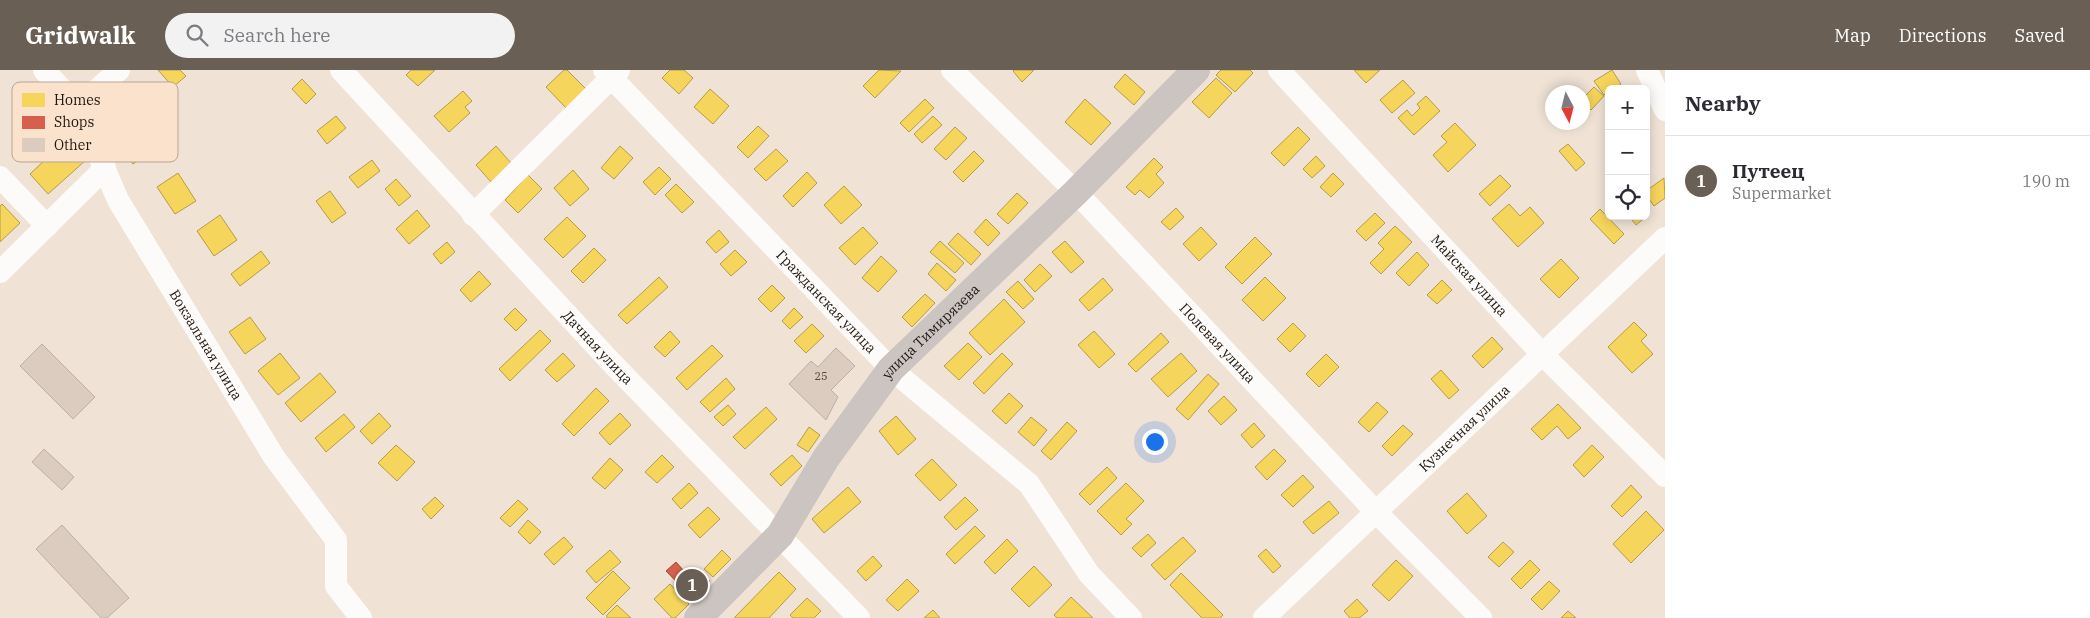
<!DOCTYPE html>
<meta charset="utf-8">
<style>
body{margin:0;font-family:"IBM Plex Serif",serif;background:#f2f2f3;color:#2b2b33}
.controls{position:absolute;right:15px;top:15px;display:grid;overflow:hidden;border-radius:8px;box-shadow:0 2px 12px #0003}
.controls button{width:45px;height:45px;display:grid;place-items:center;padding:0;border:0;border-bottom:1px solid #e1e1e2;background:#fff;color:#2b2b33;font:25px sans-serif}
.compass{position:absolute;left:1545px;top:15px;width:45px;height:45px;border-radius:50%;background:#fff;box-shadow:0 2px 12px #0003;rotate:173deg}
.you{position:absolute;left:1154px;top:371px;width:18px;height:18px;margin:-12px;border:4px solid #fff;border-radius:50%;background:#1a73e8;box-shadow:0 0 0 8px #1a73e833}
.badge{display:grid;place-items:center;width:32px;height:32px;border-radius:50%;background:#695f55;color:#fff;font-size:16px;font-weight:700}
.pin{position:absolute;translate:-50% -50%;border:2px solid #fff;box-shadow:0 1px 5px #0006}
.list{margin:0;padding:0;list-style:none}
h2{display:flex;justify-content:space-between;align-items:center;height:65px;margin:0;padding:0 20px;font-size:21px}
h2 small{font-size:16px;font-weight:400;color:#7c7c81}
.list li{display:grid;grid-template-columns:32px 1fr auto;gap:15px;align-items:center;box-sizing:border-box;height:90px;padding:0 20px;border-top:1px solid #e1e1e2}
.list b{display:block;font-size:19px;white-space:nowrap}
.list p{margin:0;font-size:16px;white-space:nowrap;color:#7c7c81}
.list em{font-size:16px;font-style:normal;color:#7c7c81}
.icon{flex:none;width:28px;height:28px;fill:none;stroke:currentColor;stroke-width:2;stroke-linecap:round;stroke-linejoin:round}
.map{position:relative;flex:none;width:1665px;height:548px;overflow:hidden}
header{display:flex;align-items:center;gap:30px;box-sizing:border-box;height:70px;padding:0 25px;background:#695f55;color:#fff}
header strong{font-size:24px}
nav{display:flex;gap:28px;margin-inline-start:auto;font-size:18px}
.search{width:350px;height:45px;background:#f2f2f3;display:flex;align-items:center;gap:12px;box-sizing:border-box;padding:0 18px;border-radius:28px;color:#7c7c81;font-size:19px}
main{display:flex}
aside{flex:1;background:#fff}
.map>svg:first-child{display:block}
.homes{fill:#f6d55c;stroke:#b69c45}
.shops{fill:#d6604d;stroke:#9f4a3b}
.building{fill:#dbccbf;stroke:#bab0a7}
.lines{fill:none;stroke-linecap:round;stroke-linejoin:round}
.minor{stroke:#fdfbf9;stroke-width:22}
.major{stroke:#ccc4c0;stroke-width:28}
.labels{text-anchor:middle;stroke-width:5;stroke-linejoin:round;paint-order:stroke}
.number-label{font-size:11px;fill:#51473e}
.street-label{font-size:14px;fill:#201810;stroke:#fae2cc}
.key{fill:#fae2cc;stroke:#b9a594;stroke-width:1}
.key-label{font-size:14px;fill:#201810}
</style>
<header>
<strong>Gridwalk</strong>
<div class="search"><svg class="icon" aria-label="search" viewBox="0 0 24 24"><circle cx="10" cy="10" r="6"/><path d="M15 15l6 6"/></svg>Search here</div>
<nav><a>Map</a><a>Directions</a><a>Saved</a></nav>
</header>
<main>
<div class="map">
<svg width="1665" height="548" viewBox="0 0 1665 548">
<rect width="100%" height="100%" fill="#f0e3d6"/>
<path class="homes" d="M158,0H180L186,6L173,17Z
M411,0H435L418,16L406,5Z
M564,0H567L586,19L566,38L546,17Z
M670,0H684L693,8L679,24L662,8Z
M879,0L901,1L875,28L863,16Z
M1014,0H1034L1022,12L1013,1Z
M1221,0H1250L1253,3L1235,22L1216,5Z
M1354,0H1380L1366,13Z
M1612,0L1621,14L1614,19H1609V22L1604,25L1594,11Z
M1125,4L1145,22L1134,35L1114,17Z
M1216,8L1232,23L1209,48L1192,32Z
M302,9L316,24L306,34L292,19Z
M1403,10L1415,23L1392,43L1380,30Z
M1594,17L1604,26L1591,40L1582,32V29Z
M710,19L729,36L713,54L694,37Z
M463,21L472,31L465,37L470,43L449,62L434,46Z
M1426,26L1440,41L1414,65L1398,48L1407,40L1412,46L1420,38L1417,34Z
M925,29L934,38L909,62L900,53Z
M1085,29L1111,53L1091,75L1065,52Z
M336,46L346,58L327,74L317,61Z
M933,46L942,55L922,73L914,64Z
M1455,53L1476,75L1448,102L1433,85L1447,72L1441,66Z
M758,56L769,66L748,88L737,77Z
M955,57L967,68L946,90L934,79Z
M1298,57L1310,69L1284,96L1271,83Z
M148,67L156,79L133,94L125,82Z
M67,69L86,90L48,124L30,104Z
M1568,74L1585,93L1576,101L1559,81Z
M496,76L511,93L491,112L476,95Z
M620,76L633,88L614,109L601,98Z
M776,79L788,91L766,111L754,99Z
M974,81L984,91L963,112L953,102Z
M1316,86L1325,96L1312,108L1303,99Z
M1154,88L1163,97L1156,104L1164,113L1149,128L1140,120L1135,125L1126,117Z
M372,90L380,101L358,118L349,107Z
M659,97L671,109L655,125L643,112Z
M573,100L589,119L570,136L554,118Z
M807,102L817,113L793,137L783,126Z
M178,103L196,131L175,144L157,117Z
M1333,103L1344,114L1331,127L1320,117Z
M528,105L542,119L518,143L505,130Z
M1500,105L1511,116L1490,136L1479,124Z
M1664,108L1665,128L1654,136L1646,125V121Z
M396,109L411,126L399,136L385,119Z
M676,114L694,132L682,143L665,125Z
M844,116L862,135L841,154L824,135Z
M330,121L346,143L332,153L316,131Z
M1017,123L1028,133L1008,154L997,144Z
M2,134L20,153L0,172V136Z
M1509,134L1520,146L1530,137L1544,153L1518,177L1492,149Z
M1176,138L1184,147L1170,160L1161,152Z
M1600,139L1624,164L1614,174L1590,149Z
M417,140L430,156L409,174L396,159Z
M1375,143L1385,153L1366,171L1356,161Z
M220,145L237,170L214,186L197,161Z
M1629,146H1647L1636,155Z
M567,147L586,166L563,188L544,169Z
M986,149L1000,163L988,176L974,162Z
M1395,156L1412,172L1381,204L1370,193L1384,179L1378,173Z
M863,157L878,173L855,195L839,178Z
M1201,157L1217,174L1199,191L1183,174Z
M719,160L729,172L716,183L706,172Z
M958,163L981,184L971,195L948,174Z
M1255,167L1272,184L1242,214L1225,197Z
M940,171L964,193L955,203L930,182Z
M1065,171L1084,192L1071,203L1052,182Z
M447,172L455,182L441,194L433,184Z
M594,178L606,190L583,213L571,201Z
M735,180L747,192L731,206L720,194Z
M261,181L270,193L240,216L231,204Z
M1417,182L1429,195L1409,216L1396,203Z
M881,186L897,201L878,222L862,208Z
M1561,189L1579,208L1559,228L1540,209Z
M937,193L956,210L946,221L928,204Z
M1040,194L1052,206L1035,222L1024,210Z
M479,201L491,214L471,232L460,220Z
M659,207L668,217L627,254L618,245Z
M1265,207L1286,228L1263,251L1242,230Z
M1103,208L1113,220L1089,241L1079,230Z
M1442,210L1452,220L1437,234L1427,225Z
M1018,211L1034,229L1023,239L1006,222Z
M772,215L785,228L771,242L758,229Z
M925,224L935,233L912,257L902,247Z
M1004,229L1025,252L990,285L969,263Z
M515,238L527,250L516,261L504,249Z
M794,238L803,247L790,259L782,251Z
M250,247L266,269L245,284L229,262Z
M1634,252L1647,265L1641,271L1653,284L1632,303L1608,277Z
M1293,253L1306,266L1290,282L1277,269Z
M812,254L824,266L806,283L794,271Z
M540,260L551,271L510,311L499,299Z
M670,261L680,272L665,287L654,277Z
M1094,261L1115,284L1099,298L1078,275Z
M1161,263L1169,272L1136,302L1128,294Z
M1492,267L1503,279L1483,298L1472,286Z
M968,273L982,287L959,310L944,296Z
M712,275L723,286L687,320L676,308Z
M280,283L300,308L278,325L258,301Z
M563,283L575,296L557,312L545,300Z
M1002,283L1013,294L984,324L973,313Z
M1181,283L1197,301L1168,327L1151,309Z
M1326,284L1339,297L1319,317L1306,304Z
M1441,300L1459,320L1449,329L1431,309Z
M320,303L336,322L301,352L285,333Z
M1208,304L1219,314L1188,350L1176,339Z
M726,308L735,319L710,342L700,332Z
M596,318L609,331L574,366L562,354Z
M1009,323L1023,336L1006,354L992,341Z
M1224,326L1237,340L1221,355L1208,341Z
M1377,332L1388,342L1369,362L1358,352Z
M1558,334L1581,358L1568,369L1557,356L1542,370L1531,359Z
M728,335L736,344L723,356L714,347Z
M766,337L777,349L745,379L733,367Z
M379,343L391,356L372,374L360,361Z
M620,343L631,355L610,375L599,363Z
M344,344L355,357L326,382L315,368Z
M896,346L916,369L898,385L879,361Z
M1031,347L1047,360L1034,376L1018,362Z
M1067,352L1077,361L1051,390L1041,381Z
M1254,353L1265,366L1252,378L1241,365Z
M1403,355L1413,364L1392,386L1382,376Z
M809,357L820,365L808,382L797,375Z
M396,375L415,392L397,411L378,393Z
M1592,375L1604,387L1584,407L1573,395Z
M1274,379L1286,391L1267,410L1255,397Z
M662,385L674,397L657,413L645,402Z
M792,385L802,396L781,416L770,404Z
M610,388L623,400L605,419L592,408Z
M932,389L957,415L940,431L915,405Z
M1107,397L1117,408L1090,435L1079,424Z
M1303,405L1314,417L1293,437L1281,425Z
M689,413L698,423L681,439L672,429Z
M1126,413L1144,431L1126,449L1132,454L1121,465L1097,441Z
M1631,415L1642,427L1622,447L1611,436Z
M848,417L861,432L824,463L812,449Z
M1467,423L1487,446L1467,464L1447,441Z
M435,427L444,436L431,449L422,439Z
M965,427L978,440L956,460L944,447Z
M518,430L528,439L510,457L500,448Z
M1329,431L1339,443L1313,464L1303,452Z
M708,437L720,449L700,468L688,455Z
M1646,441L1664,460L1631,493L1613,474Z
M528,450L541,462L530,474L518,462Z
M975,456L985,466L955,494L946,484Z
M1148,464L1156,473L1141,487L1132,478Z
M564,467L573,477L554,495L544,484Z
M1183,467L1196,481L1165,510L1151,495Z
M1007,469L1018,481L995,504L984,492Z
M1503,472L1514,482L1499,497L1488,487Z
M1266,479L1281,496L1273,503L1258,486Z
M610,480L621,492L596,513L586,501Z
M722,480L731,489L713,507L704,499Z
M873,486L882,496L866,511L857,501Z
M1396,490L1413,506L1389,531L1372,515Z
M1530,490L1540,500L1521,519L1511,509Z
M1034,496L1052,515L1029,537L1011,519Z
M613,501L630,518L603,545L586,528Z
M779,502L796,519L769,548H734Z
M1181,503L1223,545L1220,548H1202L1170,515Z
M907,509L919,521L898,541L886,530Z
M1549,511L1560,521L1542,540L1531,529Z
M670,514L689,534L675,548H672L654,529Z
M1071,527L1093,548H1057L1054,545Z
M807,528L821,541L814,548H793L790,545Z
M1357,529L1368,541L1359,548H1350L1344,541Z
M617,535L631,548H608L606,546Z
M933,540L940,548H924Z
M1568,541L1576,548H1561Z"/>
<path class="shops" d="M676,492L693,511L702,503L710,511L701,518L704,522L695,531L666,501Z"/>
<path class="building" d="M42,274L95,327L73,349L20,296Z
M836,278L855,296L831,320L838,327L826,350L789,314L811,291L818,297Z
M44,379L74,407L62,420L32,392Z
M62,455L129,528L107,548H101L36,479Z"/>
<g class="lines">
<g class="minor">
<path id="s1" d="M44,0L78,37L118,130L274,387L336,470V516L361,548"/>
<path id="s2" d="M341,0L610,291L859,548"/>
<path id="s3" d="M604,0L891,299L1029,414L1089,504L1131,548"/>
<path id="s4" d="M952,0L1076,122L1376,442L1481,548"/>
<path id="s5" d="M1279,0L1542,284L1665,406"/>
<path d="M1647,0L1665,40"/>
<path d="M78,37L119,0"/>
<path d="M0,107L47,156"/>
<path d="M473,145L619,0"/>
<path d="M0,202L105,98"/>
<path id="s6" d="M1264,548L1665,168"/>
</g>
<path class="major" id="s7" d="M698,548L780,465L826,388L891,299L1076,122L1196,0"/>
</g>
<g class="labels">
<g class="number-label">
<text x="821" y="310">25</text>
</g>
<g class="street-label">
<text dy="5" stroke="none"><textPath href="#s5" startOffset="280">Майская улица</textPath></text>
<text dy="5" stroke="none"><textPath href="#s3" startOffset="321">Гражданская улица</textPath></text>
<text dy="5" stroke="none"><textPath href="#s7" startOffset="371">улица Тимирязева</textPath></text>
<text dy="5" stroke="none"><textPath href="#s4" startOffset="381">Полевая улица</textPath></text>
<text dy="5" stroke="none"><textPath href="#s1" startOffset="321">Вокзальная улица</textPath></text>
<text dy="5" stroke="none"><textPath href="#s2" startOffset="378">Дачная улица</textPath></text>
<text dy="5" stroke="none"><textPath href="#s6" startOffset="276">Кузнечная улица</textPath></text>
</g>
</g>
<rect x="12" y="12" width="166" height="80" rx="8" class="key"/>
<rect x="22" y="23" width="23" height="14" fill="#f6d55c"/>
<rect x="22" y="46" width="23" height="13" fill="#d6604d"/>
<rect x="22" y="68" width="23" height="14" fill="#dbccbf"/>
<g class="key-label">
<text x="54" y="35">Homes</text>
<text x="54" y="57">Shops</text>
<text x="54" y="80">Other</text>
</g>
</svg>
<div class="controls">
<button>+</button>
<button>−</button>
<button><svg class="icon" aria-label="locate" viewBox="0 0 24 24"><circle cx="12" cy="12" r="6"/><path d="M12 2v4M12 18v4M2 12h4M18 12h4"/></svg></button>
</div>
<svg class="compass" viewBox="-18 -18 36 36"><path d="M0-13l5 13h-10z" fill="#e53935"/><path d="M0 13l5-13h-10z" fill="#7c7c81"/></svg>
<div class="you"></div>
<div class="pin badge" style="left:692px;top:515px">1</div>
</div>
<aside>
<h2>Nearby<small></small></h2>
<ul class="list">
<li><span class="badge">1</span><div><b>Путеец</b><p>Supermarket</p></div><em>190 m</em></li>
</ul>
</aside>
</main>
